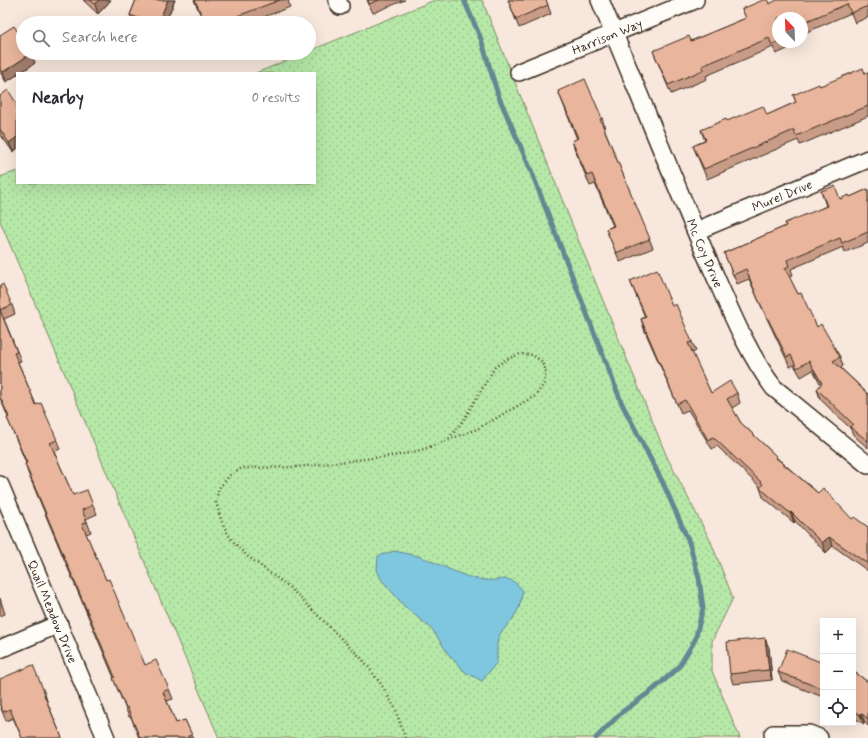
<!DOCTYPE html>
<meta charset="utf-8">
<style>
body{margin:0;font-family:Mynerve,sans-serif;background:#f7f7f7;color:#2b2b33}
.controls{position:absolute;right:12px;bottom:12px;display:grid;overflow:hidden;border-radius:0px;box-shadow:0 4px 16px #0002}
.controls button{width:36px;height:36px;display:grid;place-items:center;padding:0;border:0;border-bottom:1px solid #e1e1e2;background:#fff;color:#2b2b33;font:20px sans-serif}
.compass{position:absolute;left:772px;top:12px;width:36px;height:36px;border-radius:50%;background:#fff;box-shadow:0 4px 16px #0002;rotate:337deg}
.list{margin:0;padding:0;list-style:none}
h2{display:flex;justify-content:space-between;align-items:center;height:52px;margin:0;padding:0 16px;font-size:17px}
h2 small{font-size:13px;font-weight:400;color:#7c7c81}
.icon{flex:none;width:22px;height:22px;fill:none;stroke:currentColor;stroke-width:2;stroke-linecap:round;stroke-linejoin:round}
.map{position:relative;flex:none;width:868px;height:738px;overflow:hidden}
.search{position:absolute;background:#fff;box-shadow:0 4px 16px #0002;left:16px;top:16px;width:300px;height:44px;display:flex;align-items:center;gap:10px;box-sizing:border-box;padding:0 14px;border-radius:22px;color:#7c7c81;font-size:15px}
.panel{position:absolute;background:#fff;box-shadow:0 4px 16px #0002;left:16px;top:72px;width:300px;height:112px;border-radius:0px}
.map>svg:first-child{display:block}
.grass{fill:url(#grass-dots);stroke:#788963}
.water{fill:#7fc7df;stroke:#648892}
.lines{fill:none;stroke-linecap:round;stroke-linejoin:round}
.stream{stroke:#648892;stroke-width:5}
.minor-casing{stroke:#3b2a1e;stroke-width:20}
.path{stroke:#3b2a1e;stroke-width:2.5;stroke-dasharray:1 3;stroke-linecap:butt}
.minor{stroke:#fdfcf7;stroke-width:17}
.wall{fill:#c89c86;stroke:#3b2a1e}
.shaded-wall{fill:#a37f6d;stroke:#3b2a1e}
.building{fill:#e9b59c;stroke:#3b2a1e}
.labels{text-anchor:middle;stroke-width:3.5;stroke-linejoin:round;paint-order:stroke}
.street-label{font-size:13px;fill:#3b2a1e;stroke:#fdfcf7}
</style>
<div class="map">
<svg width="868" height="738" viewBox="0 0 868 738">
<defs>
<pattern id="grass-dots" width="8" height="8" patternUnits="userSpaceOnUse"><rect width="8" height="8" fill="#b6e8a8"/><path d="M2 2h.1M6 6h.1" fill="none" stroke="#9dc790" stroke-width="1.8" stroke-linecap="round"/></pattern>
</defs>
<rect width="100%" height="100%" fill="#f7e7dc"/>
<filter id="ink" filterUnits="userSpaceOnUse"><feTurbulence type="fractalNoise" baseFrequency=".025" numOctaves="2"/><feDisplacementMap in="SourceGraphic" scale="8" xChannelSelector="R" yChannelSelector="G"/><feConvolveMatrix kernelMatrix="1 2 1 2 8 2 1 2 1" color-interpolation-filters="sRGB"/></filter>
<g filter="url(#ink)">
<path class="grass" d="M435,0H482L588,264L667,457L711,542L733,598L712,641V671L740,738H219L0,221V177L17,171V183H315V73H256L305,53H309V51Z"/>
<path class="water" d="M394,551C402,553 410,554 418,556C440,563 461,578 485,580C504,582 508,572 523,591L519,608L512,620L500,634L497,643V662L482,681L465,672L449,655L432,629L405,607L381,579L377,570L378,556Z"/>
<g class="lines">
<path class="stream" d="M464,0L481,39L498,95L530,168L622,404L663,483L689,542L699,578L703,608L695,640L678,668L654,689L622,712L596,738"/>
<defs>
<g id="minor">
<path d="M337,0L340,6"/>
<path id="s1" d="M600,0C635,84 669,169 705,253C726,299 743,347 774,388L868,465"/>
<path id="s2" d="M519,72L695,0"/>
<path id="s3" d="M696,231L868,159"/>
<path id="s4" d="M0,485L106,738"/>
<path d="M0,649L59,624"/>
<path d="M773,734H809L819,738"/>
</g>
</defs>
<use href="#minor" class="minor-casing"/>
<path class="path" d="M405,738L395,708L381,684L363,660L289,587L246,555L230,538L221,520L216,502L219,488L230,475L242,468L298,467L399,455L421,450L448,440L477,429L535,396L544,384L546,370L541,361L533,355L520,354L507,359L495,367L463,421L448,440"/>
<use href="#minor" class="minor"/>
</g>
<path class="wall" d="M83,0H111L98,14Z
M136,0H175L165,23H133L130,15Z
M194,0H288L290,7L248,23H204Z
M367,0H405L373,13Z
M508,0H546L551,14L519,28Z
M868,0V17L855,23L851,13L802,34V18L778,42H801V43L776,54L773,47L706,76L707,79L671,94L653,51L691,41L746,18L742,9L769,4Z
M0,35L35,63L6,82L0,72Z
M868,73V116L800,145L798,140L707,179L693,146L705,141L701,130L727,121L767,115L796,102L793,95L820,86Z
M558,91L602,118L605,128H604L653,248L620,262L606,229L613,226L595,184L590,186L575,150L572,141L577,139Z
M0,96L17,104V149L13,152L0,134Z
M868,189V243L845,252L843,247L791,269L793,275L789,277L798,294L817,327L840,357L843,366L841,368L868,394V448L854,436L850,428L820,399L817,389L821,385L813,370L801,377L794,365L790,367L762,308L749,279L737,284L724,253L786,226L826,206L821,191L840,199L850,197Z
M630,281L672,306L692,342L696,351L692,353L711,393H737L740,403L732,408L741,423L776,456L777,458L818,493L852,519L868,527V571L833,546L826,553L795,521L794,523L763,497L760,488V487L717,446L712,449L688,410L681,413L644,329L641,319L645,317Z
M0,286L12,305L15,314L4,319L21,361L18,362L36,405L57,440L60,449L54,452L73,495L93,505L97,514L86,519L91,532L86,534L106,580L145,665L169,689L173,699L167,701L176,723L185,720L193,738H139L131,717H129L117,688L113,678H114L28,473L25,464L26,463L11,427L7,418L8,417L0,398Z
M0,598L5,614L0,616Z
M769,648L772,680L733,684L730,674Z
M823,663V697L782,681L778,672Z
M853,671L868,682V726L865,723L864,724L853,717Z
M0,679L45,694L48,704L62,738H22L13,718L6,721L0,706Z"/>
<path class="shaded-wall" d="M99,0H111L98,14L95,4Z
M168,0H175L165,23H158Z
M32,53L35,63L20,73H17V75L6,82L3,72Z
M17,137V149L13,152L9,143Z
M791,512L795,521L794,523L790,513Z
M829,537L833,546L826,553L822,543Z
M765,638L769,648L772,680L769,670Z
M861,713L865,723L864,724L860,715Z"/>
<path class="building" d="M90,0H99L95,4Z
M136,0H168L158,23H151L130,15Z
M195,0H280L232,18L234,23H205Z
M368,0H379L369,4Z
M508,0H546L548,5L516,19Z
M763,0H768L769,4L777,0H868V6L851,13L847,4L802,23V18H778V42H779L772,45L769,38L702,66L703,70L668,85L653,51L689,36L691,41L746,18L742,9Z
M14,26L23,40V53H32L3,72L0,68V35Z
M863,68L865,74L868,73V106L796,136L794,130L704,169L693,146L706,140L701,130L726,119L727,121L763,106L767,115L796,102L793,95L819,84L820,86Z
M585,79L602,118L600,119L650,239L616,253L606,229L614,226L592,174L587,176L572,141L578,138L558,91Z
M8,90L17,104V137L9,143L0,129V96Z
M835,186L840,199L849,195L850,197L868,189V232L842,243L840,238L787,260L789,266L785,268L798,294L801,293L817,327L821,324L840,357L833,361L868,394V441L850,427L853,424L817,389L822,383L809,361L797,368L791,355L787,357L758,299L746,269L733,275L724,253L786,226L785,223L827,206L821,191Z
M657,269L672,306L676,304L692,342L688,343L711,393L730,381L737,393L727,399L741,423L776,456L775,457L818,493L823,488L852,519L854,517L868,527V564L829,537L822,543L791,512L790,513L760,488L763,484L713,437L708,440L685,400L677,404L641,319L646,317L630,281Z
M3,284L12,305L0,310V286Z
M0,310L17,352L14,353L36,405L41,403L57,440L50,443L73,495L87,490L93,505L82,510L87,522L82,524L106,580L109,579L145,665L156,660L169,689L163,692L176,723L185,720L192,735L188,736L189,738H140L127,707L126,708L113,678L115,677L25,464L27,463L7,418L9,417L0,397Z
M765,638L769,670L730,674L727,642Z
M787,649L823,663V689L778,672Z
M33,665L45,694L44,695L62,738H22L10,709L3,712L0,705V679Z
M853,671L868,682V719L861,713L860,715L853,710Z"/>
</g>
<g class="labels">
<g class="street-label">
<text dy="5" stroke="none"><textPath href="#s2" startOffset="95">Harrison Way</textPath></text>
<text dy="5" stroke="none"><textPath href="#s3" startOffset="93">Murel Drive</textPath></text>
<text dy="5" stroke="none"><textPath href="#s1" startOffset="274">Mc Coy Drive</textPath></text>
<text dy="5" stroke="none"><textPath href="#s4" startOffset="137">Quail Meadow Drive</textPath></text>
</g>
</g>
</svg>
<div class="controls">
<button>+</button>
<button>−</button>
<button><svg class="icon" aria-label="locate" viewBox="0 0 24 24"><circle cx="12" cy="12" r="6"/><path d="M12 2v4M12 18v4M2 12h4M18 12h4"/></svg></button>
</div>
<svg class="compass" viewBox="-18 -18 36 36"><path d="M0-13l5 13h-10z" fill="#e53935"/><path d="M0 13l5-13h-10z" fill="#7c7c81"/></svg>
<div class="search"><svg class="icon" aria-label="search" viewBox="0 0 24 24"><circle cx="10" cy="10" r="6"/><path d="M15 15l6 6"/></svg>Search here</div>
<section class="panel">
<h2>Nearby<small>0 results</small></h2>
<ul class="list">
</ul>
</section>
</div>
